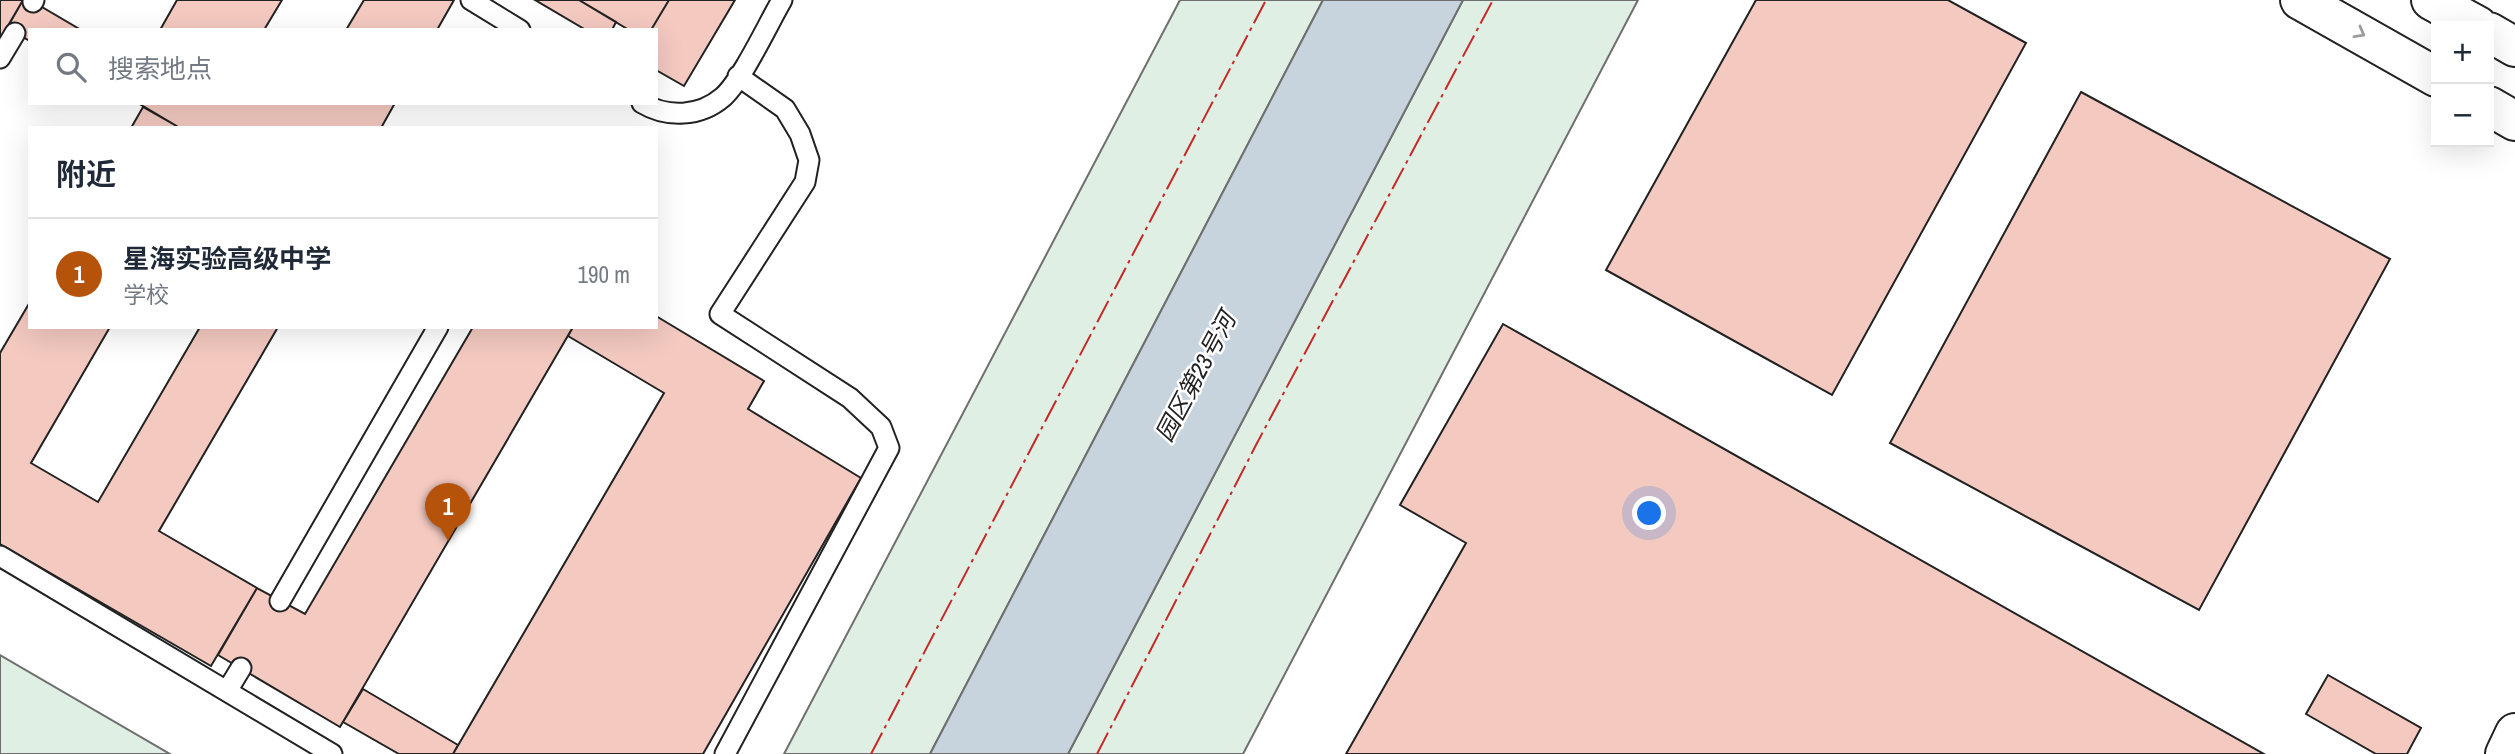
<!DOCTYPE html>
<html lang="zh">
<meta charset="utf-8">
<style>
body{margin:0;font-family:"Archivo Narrow","Noto Sans SC",sans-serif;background:#f2f2f3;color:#1f2937}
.controls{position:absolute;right:21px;top:21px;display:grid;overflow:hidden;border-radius:0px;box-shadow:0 7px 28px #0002}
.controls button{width:63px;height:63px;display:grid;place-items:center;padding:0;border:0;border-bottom:2px solid #e0e1e3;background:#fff;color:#1f2937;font:35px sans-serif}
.you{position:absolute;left:1650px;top:514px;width:24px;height:24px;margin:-18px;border:5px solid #fff;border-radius:50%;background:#1a73e8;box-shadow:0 0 0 10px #1a73e833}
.badge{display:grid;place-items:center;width:46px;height:46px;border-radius:50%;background:#b45309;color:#fff;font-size:23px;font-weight:700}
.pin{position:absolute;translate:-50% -58px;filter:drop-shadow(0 2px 4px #0008)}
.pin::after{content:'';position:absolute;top:37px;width:24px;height:21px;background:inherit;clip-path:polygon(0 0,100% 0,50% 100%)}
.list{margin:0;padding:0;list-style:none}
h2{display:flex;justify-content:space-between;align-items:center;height:91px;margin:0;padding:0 28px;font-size:30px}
h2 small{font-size:23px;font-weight:400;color:#747a83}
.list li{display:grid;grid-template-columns:46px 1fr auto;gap:21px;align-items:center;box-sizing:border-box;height:112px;padding:0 28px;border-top:2px solid #e0e1e3}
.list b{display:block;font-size:26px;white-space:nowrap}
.list p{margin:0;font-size:23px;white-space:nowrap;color:#747a83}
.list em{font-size:23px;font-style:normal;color:#747a83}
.icon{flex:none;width:38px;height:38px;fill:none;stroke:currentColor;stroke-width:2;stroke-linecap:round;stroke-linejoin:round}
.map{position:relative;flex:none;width:2515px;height:754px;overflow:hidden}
.search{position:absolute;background:#fff;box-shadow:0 7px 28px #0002;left:28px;top:28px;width:630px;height:77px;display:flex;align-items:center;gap:18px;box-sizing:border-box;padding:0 24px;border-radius:0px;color:#747a83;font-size:26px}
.panel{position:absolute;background:#fff;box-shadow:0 7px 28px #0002;left:28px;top:126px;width:630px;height:203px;border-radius:0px}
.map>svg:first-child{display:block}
.green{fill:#e0efe3;stroke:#6f6f6f;stroke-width:2}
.water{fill:#c7d3dd;stroke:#6f6f6f;stroke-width:2}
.building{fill:#f3c9c0;stroke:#222;stroke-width:2}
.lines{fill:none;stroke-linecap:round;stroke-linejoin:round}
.service-casing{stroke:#222;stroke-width:23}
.primary-casing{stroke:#222;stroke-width:42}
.service{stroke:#fff;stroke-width:19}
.primary{stroke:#fff;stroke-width:38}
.power{stroke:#c62828;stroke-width:2;stroke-dasharray:24 5 3.5 5;stroke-linecap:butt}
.oneway{stroke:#9c9c9c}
.labels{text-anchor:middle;stroke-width:5;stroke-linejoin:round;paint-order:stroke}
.water-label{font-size:24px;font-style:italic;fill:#222;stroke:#fff}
</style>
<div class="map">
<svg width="2515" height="754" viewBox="0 0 2515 754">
<rect width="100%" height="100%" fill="#fff"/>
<path class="green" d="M1180,0H1323L930,754H784Z
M1463,0H1638L1243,754H1068Z
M0,655L170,754H0Z"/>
<path class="water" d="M1323,0H1463L1068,754H930Z"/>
<path class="building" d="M0,0H23L2,36L0,34Z
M23,0H30L81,30H30V41L7,28Z
M177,0H282L264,30H160Z
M364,0H454L437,30H346Z
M535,0H579L616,22L612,30H586Z
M579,0H669L651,30H629Z
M669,0H735L684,86L656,70V30H651Z
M1756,0H1948L2026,43L1832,395L1606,270Z
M2081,92L2390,259L2199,610L1890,443Z
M138,103H395L381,128H180Z
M143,107L180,128H131Z
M30,302V327H110L31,463L98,502L200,327H278L159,531L257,588L211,666L0,544V353Z
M656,316L764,381L748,409L861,478L703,754H453L664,393L568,336L573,327H656Z
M1503,324L2264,754H1346L1466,543L1400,505Z
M473,327H573L340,727L218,655L257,588L305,614Z
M2328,675L2421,728L2407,754H2376L2306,714Z
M363,689L458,745L453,754H399L343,722Z"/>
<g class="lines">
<defs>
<path id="service" d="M471,0L520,30
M33,2L34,0
M0,58L15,33
M642,103C667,118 700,117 723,97C742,80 768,24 782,0
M0,556L332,754
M280,601L438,327
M227,691L241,668
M725,754L889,448L881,427L850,398L720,314L805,182L809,160L800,134L785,109L738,76"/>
<path id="primary" d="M2300,0L2436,77
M2431,0L2478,26
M2489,32L2515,47
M2489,106L2515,121
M2505,754L2515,733"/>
</defs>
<use href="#service" class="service-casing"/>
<use href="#primary" class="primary-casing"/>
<use href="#service" class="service"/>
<use href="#primary" class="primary"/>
<path class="power" d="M871,754L1266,0
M1097,754L1256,445L1493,0"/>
</g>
<defs><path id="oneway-chevron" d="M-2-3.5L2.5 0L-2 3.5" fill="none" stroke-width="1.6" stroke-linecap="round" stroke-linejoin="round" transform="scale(1.75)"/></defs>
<use class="oneway" href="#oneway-chevron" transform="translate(2360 33) rotate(29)"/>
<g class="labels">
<g class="water-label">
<text transform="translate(1196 377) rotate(-62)" y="8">园区第23号河</text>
</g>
</g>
</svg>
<div class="controls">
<button>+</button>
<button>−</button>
</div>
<div class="you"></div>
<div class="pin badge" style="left:448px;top:541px">1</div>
<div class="search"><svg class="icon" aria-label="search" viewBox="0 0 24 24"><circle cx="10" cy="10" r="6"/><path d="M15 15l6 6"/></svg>搜索地点</div>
<section class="panel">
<h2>附近<small></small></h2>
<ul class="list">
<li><span class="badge">1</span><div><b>星海实验高级中学</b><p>学校</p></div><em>190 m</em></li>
</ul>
</section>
</div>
